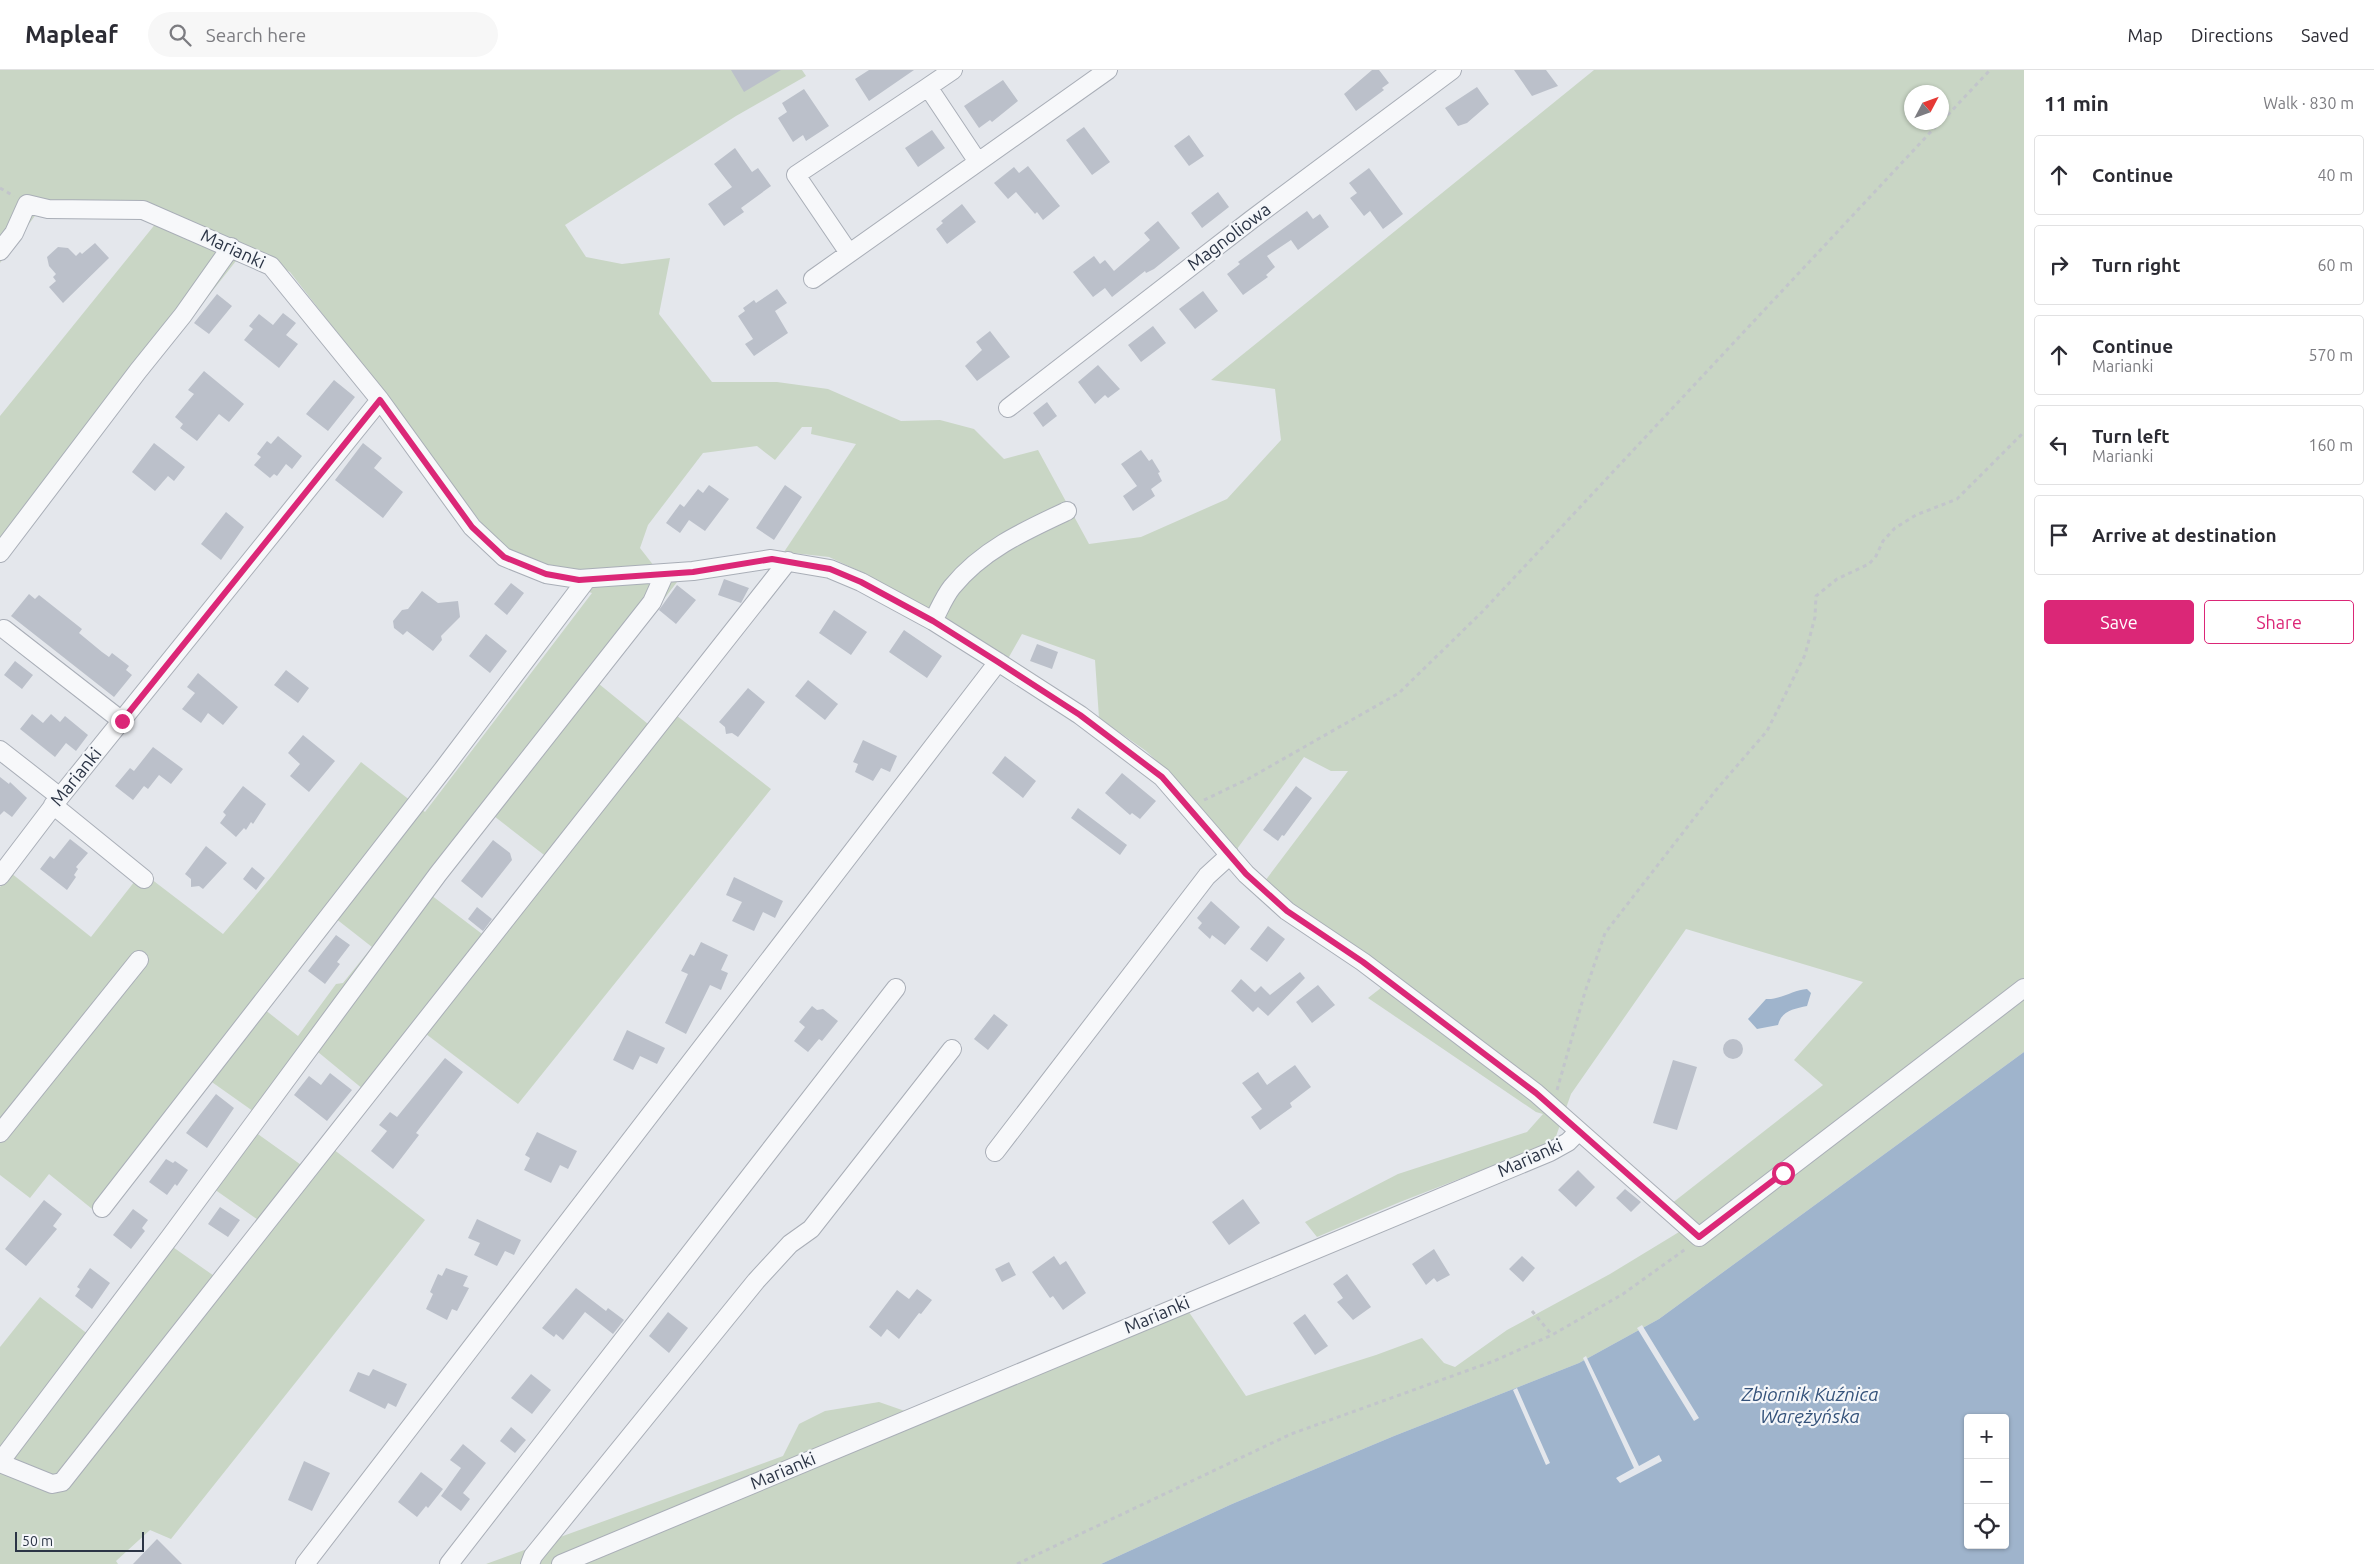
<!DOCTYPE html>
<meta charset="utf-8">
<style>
body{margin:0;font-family:Ubuntu,sans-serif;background:#f7f7f7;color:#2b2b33}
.controls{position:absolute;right:15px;bottom:15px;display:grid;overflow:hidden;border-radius:5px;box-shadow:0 1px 4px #0004}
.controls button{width:45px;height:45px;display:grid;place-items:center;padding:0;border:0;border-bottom:1px solid #e1e1e2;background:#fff;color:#2b2b33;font:25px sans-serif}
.compass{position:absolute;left:1904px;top:15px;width:45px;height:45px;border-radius:50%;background:#fff;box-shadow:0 1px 4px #0004;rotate:49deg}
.scale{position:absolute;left:15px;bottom:12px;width:129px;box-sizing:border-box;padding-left:5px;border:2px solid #2b3445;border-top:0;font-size:14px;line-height:18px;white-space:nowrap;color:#2b3445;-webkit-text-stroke:4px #f4f6f9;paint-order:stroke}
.stop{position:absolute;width:15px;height:15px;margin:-11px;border:4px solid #db2777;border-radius:50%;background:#fff}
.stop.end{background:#db2777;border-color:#fff;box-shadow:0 1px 5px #0008}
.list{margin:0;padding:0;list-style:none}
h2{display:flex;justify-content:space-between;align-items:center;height:65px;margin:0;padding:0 20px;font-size:21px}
h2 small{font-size:16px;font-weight:400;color:#7c7c81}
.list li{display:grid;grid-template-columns:32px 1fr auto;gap:15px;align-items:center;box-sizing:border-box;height:80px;margin:0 10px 10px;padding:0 10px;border:1px solid #e1e1e2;border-radius:5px}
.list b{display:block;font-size:19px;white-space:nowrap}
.list p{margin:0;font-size:16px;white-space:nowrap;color:#7c7c81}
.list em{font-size:16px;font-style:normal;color:#7c7c81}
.actions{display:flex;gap:10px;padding:15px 20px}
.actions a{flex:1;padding:11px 0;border:1px solid #db2777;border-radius:5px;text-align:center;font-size:18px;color:#db2777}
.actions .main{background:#db2777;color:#fff}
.icon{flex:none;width:28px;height:28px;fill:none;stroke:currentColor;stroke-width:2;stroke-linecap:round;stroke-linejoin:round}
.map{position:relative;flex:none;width:2024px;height:1494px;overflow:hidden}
header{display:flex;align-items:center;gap:30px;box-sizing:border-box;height:70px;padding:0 25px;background:#fff;border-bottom:1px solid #e1e1e2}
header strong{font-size:24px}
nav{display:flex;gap:28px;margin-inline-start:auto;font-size:18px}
.search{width:350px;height:45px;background:#f7f7f7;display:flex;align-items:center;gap:12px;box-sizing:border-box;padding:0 18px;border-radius:28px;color:#7c7c81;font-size:19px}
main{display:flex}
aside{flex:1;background:#fff}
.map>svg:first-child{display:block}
.green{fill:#c9d6c5;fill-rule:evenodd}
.water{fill:#9fb4cc;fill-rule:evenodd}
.pier{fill:#e4e7ec}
.building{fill:#bbc0ca}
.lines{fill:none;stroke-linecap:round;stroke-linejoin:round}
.minor-casing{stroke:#a9aeb7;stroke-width:20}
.path{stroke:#c2c5cb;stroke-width:3;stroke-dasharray:4 4;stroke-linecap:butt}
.minor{stroke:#f7f8fa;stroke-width:18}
.route{stroke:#db2777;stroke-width:6}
.labels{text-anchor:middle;stroke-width:4.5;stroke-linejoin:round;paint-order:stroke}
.street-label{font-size:18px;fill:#2b3445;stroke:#f4f6f9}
.water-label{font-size:19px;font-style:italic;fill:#34527a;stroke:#f4f6f9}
</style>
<header>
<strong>Mapleaf</strong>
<div class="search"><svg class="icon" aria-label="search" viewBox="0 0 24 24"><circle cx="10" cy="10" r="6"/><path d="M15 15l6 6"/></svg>Search here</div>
<nav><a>Map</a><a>Directions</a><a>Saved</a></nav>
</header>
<main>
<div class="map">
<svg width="2024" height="1494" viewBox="0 0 2024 1494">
<rect width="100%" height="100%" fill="#e4e7ec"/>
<path class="green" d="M0,0H802L806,6L736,46L565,155L586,187L622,194L670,188L659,244L712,312H777L828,319L901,351L940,350L974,359L1004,389L1038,380L1089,474L1141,467L1227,429L1281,370L1275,319L1211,310L1594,0H2024V982L1659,1249L1579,1293L1394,1366L1232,1434L1101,1494H486L783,1386L799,1354L825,1341L879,1332L922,1347L1180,1229L1246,1326L1376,1285L1422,1268L1444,1293L1455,1297L1507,1260L1610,1204L1684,1159L1671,1134L1823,1015L1794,990L1863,912L1686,859L1571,1024L1554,1072L1400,1132L1317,1167L1305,1152L1398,1104L1527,1062L1543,1044L1536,1042L1368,928L1395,907L1368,884L1285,831L1265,811L1348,701H1331L1304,687L1237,779L1175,708L1146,681L1099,648L1095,590L1022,564L1005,594L868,505L829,487L784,482L856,374L811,364L812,357H802L775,390L757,376L703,383L648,455L640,478L654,496L690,495L599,614L648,654L663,635L771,719L518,1034L426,964L375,1029L318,982L264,1049L209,1010L102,1147L49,1104L30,1128L0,1105V817L11,803L91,867L142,802L223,864L272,806L361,692L425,742L592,523L532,503L498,474L398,347L342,269L290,202L247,177L0,490V346L161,147L43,135L0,193ZM1912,22H1942V52H1912ZM494,746L548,788L486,867L431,825ZM335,848L372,877L343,913L336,914L298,966L264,939Z
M255,1062L304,1097L324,1072L425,1150L171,1469L150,1460L116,1491L118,1494H0V1277L40,1227L89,1265L160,1168L217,1208L261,1152L214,1119Z"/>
<path class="water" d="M1807,919L1811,923L1807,936C1794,939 1782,940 1778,955L1757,959L1748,949L1766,929C1780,930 1793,920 1807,919Z
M2024,982V1494H1101L1232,1434L1394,1366L1579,1293L1659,1249ZM1968,1348H2005V1475H1968Z"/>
<path class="pier" d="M1642,1255L1699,1348L1694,1351L1637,1258Z
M1586,1286L1639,1396L1659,1385L1662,1391L1620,1413L1616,1408L1634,1398L1583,1288Z
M1517,1318L1550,1393L1546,1395L1513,1320Z"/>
<path class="building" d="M731,0H781L744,22Z
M869,0H914L869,31L855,9Z
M1372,0H1379L1389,13L1382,18L1384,20L1356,41L1344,24Z
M1514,0H1546L1558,16L1532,26Z
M1003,10L1018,31L992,52L990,50L979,58L964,36Z
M1477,17L1489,34L1467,53L1458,56L1445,38Z
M804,19L829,56L806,71L803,65L793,72L778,48L787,42L782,33Z
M1084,57L1110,92L1092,105L1066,70Z
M932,60L945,78L918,97L905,78Z
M1189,65L1204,86L1189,96L1174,76Z
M735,78L752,102L758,98L771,116L741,138L744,142L724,156L708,134L732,117L714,94Z
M1028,96L1060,136L1043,150L1037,142L1035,144L1016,122L1008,129L994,113L1014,97L1019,103Z
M1369,98L1403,144L1383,159L1370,141L1364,146L1350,128L1357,123L1349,113Z
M1218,122L1229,137L1202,158L1191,143Z
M962,134L976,152L947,174L936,159L943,153L941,151Z
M1307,141L1313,149L1320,144L1329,157L1298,180L1291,170L1267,186L1275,197L1266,205L1268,207L1243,225L1227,204L1240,194L1238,192Z
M1158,151L1180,178L1154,199L1146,203L1145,201L1112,227L1105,218L1093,227L1073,202L1094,186L1100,194L1105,190L1114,201L1150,170L1144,163Z
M95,173L109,188L63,233L49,217L56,211L53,207L56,204L49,196L47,187L58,177L68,178L76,186L80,182L82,184Z
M777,219L787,233L775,241L788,263L754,286L745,274L753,269L738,246L745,241L743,238L754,230L756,233Z
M1203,221L1218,241L1195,259L1179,239Z
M217,224L232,236L209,264L194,253Z
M283,243L296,253L286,265L298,274L279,298L244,270L253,259L249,256L259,244L273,255Z
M1153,256L1166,273L1141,292L1128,275Z
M990,261L1010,287L977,311L965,296L982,280L976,272Z
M1098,295L1120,319L1108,328L1105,325L1095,334L1078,312Z
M204,301L244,334L229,352L219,344L197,371L180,358L183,354L175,347L194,324L188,320Z
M334,310L355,327L328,361L306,344Z
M1047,332L1057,346L1043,357L1033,343Z
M278,366L302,386L292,399L286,394L277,406L274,404L270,408L254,395L261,387L257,384L267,371L271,374Z
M154,373L185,397L174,411L168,406L155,421L132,402Z
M363,373L382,388L374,398L403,422L383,448L335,410Z
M1141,380L1149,391L1152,389L1160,402L1158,403L1162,411L1151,419L1155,426L1133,441L1123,426L1137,416L1121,394Z
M709,415L729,429L705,461L689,450L680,463L666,453L680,434L684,437L698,419L703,423Z
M785,415L802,427L774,470L756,458Z
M226,442L244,457L221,490L201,474Z
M724,509L749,518L741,533L718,525Z
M511,513L524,523L507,545L494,534Z
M677,515L696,530L676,554L659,540Z
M422,521L438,533L458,531L460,547L441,566L442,570L433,581L407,561L403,565L394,558L393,551L402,540L408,539Z
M29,524L35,529L39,525L82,559L79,563L102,582L109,587L112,583L129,596L126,600L132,605L114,627L11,546Z
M834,540L867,562L851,585L819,563Z
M904,560L942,586L927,608L889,582Z
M486,564L507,581L490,603L469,586Z
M1037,574L1058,582L1052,599L1030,591Z
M15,591L33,605L22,619L4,605Z
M286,600L309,618L298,633L274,615Z
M198,603L238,637L223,655L208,643L201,653L182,639L195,623L187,617Z
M808,610L838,634L825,650L795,626Z
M748,618L765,632L738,667L732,663L726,664L725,657L719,652Z
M32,644L43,653L51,644L60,652L65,646L88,665L76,681L66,673L55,687L20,659Z
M303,665L335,691L309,722L290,706L300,694L288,683Z
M863,670L897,686L890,702L881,698L873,711L855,702L858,694L853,692Z
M153,677L183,699L171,714L159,705L148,719L144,716L133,730L115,716L130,698L134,701Z
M1005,686L1036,711L1023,728L992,703Z
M1122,703L1156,731L1140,749L1132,743L1130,745L1105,723Z
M0,707L9,714L10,712L27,728L12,747L4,741L0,745Z
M243,716L266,734L253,754L251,752L246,760L244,758L236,767L220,753L226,745L223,742Z
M1296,716L1312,728L1284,766L1282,765L1278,771L1263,760Z
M1078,738L1127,775L1120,785L1071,748Z
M70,769L88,783L76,797L78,799L74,805L76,807L67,820L40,799L50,786L54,789Z
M493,770L510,783L512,790L482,828L461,811Z
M206,776L227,793L203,819L199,816L191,817V809L185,804Z
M252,797L265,808L256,820L243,809Z
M734,807L783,831L775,848L763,842L754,861L732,851L742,832L726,825Z
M1211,831L1240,857L1225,875L1212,865L1210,869L1198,858L1202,853L1197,848Z
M477,837L492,849L483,861L468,849Z
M1268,856L1285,869L1267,892L1250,879Z
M336,865L350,875L337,892L340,894L325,914L308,901Z
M701,872L728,885L721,900L728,903L721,920L710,915L686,964L665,953L688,904L681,901L690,884L694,886Z
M1300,902L1305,908L1268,946L1258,937L1253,942L1231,921L1241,909L1255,922L1261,916L1270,925Z
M1318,915L1335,935L1312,953L1296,932Z
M812,936L817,940L823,939L838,951L822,971L819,969L808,982L794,971L805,957L799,952Z
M994,944L1008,955L988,980L974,969Z
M627,960L665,978L657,994L640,986L633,1000L613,990Z
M1723 979a10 10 0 1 1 20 0a10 10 0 1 1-20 0Z
M445,988L463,1002L416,1063L419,1065L393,1099L371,1081L387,1061L379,1055L390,1042L397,1047Z
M1673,990L1697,997L1677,1060L1653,1053Z
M1295,995L1311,1017L1290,1033L1292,1037L1260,1060L1251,1047L1262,1039L1242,1013L1258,1002L1267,1015Z
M330,1003L352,1020L327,1051L294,1025L309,1006L321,1015Z
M216,1024L234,1038L207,1078L186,1063Z
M537,1062L577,1081L568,1099L560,1095L551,1113L524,1100L530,1088L525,1085Z
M166,1089L173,1093L175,1091L188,1100L177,1116L175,1114L167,1125L149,1112Z
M1578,1100L1595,1117L1576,1137L1558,1120Z
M1625,1119L1641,1132L1631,1142L1616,1128Z
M1243,1129L1260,1153L1229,1175L1212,1152Z
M44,1130L62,1144L53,1156L57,1159L26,1196L5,1179Z
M220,1137L240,1150L228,1167L208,1154Z
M133,1139L148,1150L142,1158L145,1161L131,1179L113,1165Z
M477,1149L521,1170L514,1185L505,1181L497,1196L474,1185L480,1173L468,1168Z
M1434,1179L1450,1205L1437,1212L1434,1208L1426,1215L1412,1194Z
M1054,1186L1060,1195L1066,1191L1086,1223L1063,1240L1053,1226L1050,1228L1032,1202Z
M1522,1186L1535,1198L1523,1212L1509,1199Z
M1009,1192L1016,1205L1002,1212L995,1199Z
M90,1198L110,1213L92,1239L75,1226L80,1219L77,1217Z
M446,1198L468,1206L463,1216L469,1218L457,1241L452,1239L447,1250L426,1239L433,1224L430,1222L438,1204L442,1206Z
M1347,1204L1371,1237L1353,1250L1337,1232L1343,1228L1333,1214Z
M576,1218L606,1241L608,1238L624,1250L613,1264L585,1242L563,1270L556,1264L554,1267L542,1258Z
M917,1219L932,1230L921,1244L919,1243L899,1269L887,1259L881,1267L869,1257L897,1220L909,1229Z
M668,1242L688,1258L669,1283L649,1266Z
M1305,1244L1328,1276L1315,1285L1293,1253Z
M373,1299L407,1314L396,1337L388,1333L385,1339L349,1321L358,1302L369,1306Z
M531,1304L551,1320L532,1344L511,1328Z
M511,1357L526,1370L515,1383L500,1371Z
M463,1374L486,1393L463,1423L470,1429L461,1441L441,1426L461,1398L450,1390Z
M304,1391L330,1403L312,1441L288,1430Z
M421,1402L443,1419L428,1438L426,1436L417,1447L398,1432Z
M157,1469L182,1494H133Z"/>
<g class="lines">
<defs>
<path id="minor" d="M928,17L953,0
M0,181L14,163L27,134L48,139L143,140L271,196L380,330
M849,183L796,105L928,17L978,92
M813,209L1108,0
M1008,338L1251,150L1452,0
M0,483L138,301L183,245L231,177
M933,551C939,540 944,527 952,517C982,480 1024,461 1067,441
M4,559L122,651
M0,680L60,727
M53,735L144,809
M0,806L60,727L380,330L472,457L504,487L546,504L579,509L693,501L771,489L830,499L861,512L933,551L998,592L1080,645L1162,707L1246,804L1287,841L1363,892L1536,1023L1699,1167L2024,918
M0,1063L139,890
M995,1082L1207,806L1230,785
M102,1138L444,698L587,509
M0,1392L170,1167L438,804L652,532L665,503
M0,1393L52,1414L62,1412L788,491
M305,1494L998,592
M449,1494L896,918
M530,1494L533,1486L756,1211L790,1174L811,1159L952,979
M561,1494L1550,1082L1568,1072L1579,1061"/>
</defs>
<use href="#minor" class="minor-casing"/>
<path class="path" d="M1942,51L1990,0
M0,118L14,126
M1204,730L1248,709L1399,623L1482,542L1940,52
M1557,1020L1585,922L1605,863L1716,720L1767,661L1805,585L1815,547L1816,526L1837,509L1869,494L1876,486L1883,471L1895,458L1916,445L1957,429L2024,362
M1532,1241L1552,1265
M1017,1494L1291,1364L1494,1291L1552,1265L1623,1224L1687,1178"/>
<use href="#minor" class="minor"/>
</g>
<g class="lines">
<path class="route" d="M122,651L380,330L472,457L504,487L546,504L579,510L693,502L772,489L830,499L861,512L933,551L998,592L1080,645L1162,707L1246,804L1287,841L1363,892L1536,1023L1699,1167L1783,1103"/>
</g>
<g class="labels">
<g class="street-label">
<text transform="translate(1229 167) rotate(-37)" y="6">Magnoliowa</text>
<text transform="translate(233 179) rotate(25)" y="6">Marianki</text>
<text transform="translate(76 707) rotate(-51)" y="6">Marianki</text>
<text transform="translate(1530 1088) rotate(-24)" y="6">Marianki</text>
<text transform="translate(1157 1245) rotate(-23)" y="6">Marianki</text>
<text transform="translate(783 1401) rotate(-23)" y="6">Marianki</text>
</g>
<g class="water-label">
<text x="1810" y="1331">Zbiornik Kuźnica<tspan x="1810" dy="22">Warężyńska</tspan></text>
</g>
</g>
</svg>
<div class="controls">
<button>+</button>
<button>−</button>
<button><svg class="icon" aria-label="locate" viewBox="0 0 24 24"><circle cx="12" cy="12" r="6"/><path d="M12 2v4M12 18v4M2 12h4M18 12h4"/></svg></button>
</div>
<svg class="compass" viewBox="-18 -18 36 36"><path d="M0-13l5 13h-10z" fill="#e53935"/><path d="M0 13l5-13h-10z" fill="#7c7c81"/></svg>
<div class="scale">50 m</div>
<div class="stop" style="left:1783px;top:1103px"></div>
<div class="stop end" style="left:122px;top:651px"></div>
</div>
<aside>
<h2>11 min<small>Walk · 830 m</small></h2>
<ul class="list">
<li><svg class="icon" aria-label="ahead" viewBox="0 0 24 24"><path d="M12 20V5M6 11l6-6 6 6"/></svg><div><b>Continue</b></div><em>40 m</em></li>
<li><svg class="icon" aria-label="right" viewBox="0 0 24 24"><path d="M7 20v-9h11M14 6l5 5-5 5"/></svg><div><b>Turn right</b></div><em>60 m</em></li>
<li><svg class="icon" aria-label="ahead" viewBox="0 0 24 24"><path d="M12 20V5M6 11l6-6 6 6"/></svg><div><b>Continue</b><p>Marianki</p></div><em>570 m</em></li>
<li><svg class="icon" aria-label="left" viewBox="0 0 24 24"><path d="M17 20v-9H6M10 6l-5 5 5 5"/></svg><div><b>Turn left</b><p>Marianki</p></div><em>160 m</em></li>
<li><svg class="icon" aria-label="arrive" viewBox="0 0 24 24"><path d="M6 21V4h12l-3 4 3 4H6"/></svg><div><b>Arrive at destination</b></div></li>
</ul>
<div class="actions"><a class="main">Save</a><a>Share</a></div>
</aside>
</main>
